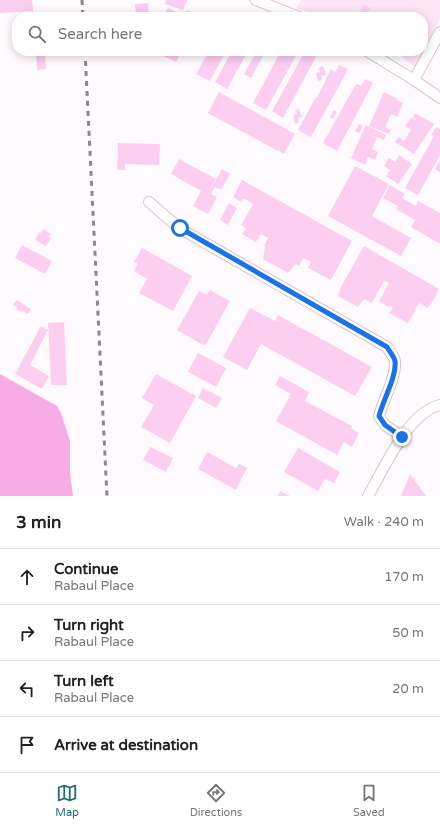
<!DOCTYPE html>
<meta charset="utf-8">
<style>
body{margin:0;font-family:"Varela Round",sans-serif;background:#f2f2f2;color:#222}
.stop{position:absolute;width:12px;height:12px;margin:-9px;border:3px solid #1a73e8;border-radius:50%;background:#fff}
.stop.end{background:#1a73e8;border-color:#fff;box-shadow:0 1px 4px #0008}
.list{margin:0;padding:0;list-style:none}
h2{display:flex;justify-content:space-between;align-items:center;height:52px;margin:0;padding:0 16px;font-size:17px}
h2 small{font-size:13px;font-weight:400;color:#767676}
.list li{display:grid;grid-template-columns:26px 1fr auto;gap:12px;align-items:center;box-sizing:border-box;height:56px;padding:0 16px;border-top:1px solid #e0e0e0}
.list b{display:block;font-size:15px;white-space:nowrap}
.list p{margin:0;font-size:13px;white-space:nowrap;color:#767676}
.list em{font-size:13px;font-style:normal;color:#767676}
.icon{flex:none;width:22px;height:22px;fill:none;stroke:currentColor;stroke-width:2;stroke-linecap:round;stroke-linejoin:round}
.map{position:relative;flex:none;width:440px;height:496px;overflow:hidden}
.search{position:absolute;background:#fff;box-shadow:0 2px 10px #0003;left:12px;right:12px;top:12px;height:44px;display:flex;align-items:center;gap:10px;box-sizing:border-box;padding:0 14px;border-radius:16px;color:#767676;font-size:15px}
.sheet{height:276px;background:#fff}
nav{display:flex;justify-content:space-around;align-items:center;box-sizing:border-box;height:56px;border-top:1px solid #e0e0e0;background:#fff;font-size:11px;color:#767676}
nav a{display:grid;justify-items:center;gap:2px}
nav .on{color:#226e6e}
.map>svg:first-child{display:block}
.green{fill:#fce6f6}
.water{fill:#f7ace5}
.building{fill:#fccef0}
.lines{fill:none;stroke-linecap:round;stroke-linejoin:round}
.minor-casing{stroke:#d9c3d3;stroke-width:12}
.minor{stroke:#fff;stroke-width:10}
.rail{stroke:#8e868c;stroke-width:3;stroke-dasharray:5 5;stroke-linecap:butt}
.route{stroke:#1a73e8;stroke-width:5}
</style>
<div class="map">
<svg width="440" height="496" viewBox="0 0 440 496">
<rect width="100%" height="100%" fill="#fffafd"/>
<path class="green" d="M301,0H440V18L415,67L395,51H423V17H327L296,8Z"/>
<path class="water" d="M0,374L57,406L61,413L70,441V472L73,496H0Z"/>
<path class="building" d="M0,0H32L33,11L0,13Z
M166,0H187L183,10L165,4Z
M148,3L149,17H136L135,4Z
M364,4L370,8L366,14L360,10Z
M168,8L180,14L178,17H163Z
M187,10L200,17H183Z
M36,51H45L46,69L37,70Z
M164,51H182L176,62L162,55Z
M209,51H226L210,81L196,74Z
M232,51H248L227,89L215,82Z
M257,51L265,52L251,78L244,74Z
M281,51H294L293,52L297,54L266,110L253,103Z
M305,51H309L317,55L283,118L272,111Z
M339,65L348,69L311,137L298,130L316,97L317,98L320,92L331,69L335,72Z
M323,66L326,75L321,76L322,80L318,81L316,73L320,72L319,68Z
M365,79L373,83L337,151L323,143L356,84L361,86Z
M219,92L295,134L284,154L278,150V151L208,113Z
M384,92L398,99L397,100L403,103L397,117L391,114L385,127L391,130L389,134L369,126Z
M299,109L302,117L298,118L299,122L295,124L293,115L297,114L295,110Z
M334,110L337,112L333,119L330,117Z
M415,113L434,124L414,154L395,142L399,137L404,141L411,130L405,126L411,118L418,121L413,118Z
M359,124L363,126L359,133L355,131Z
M366,125L386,135L384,140L377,137L372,149L378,152L375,160L368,157L365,165L351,158Z
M436,127L440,129V155L418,195L405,188L434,136L431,135Z
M118,143L160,144L159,165L125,164V170H117Z
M399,155L412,164L398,184L386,176L390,170L384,166L389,158L395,162Z
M179,159L216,179L205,200L222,169L230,174L221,190L215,187L211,194L217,197L208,214L193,206L201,191L171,174Z
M440,161V172L435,169Z
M355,166L389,184L372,216L411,238L401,256L328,216Z
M242,180L352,241L331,280L308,268L311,262L303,258L299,266L296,264L288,273L263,259L265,247L264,246L268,238L261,234L256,242L242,234L246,228L241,225L253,204L243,198L241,202L233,197Z
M390,185L405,194L402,198L416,206L418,201L440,213V244L411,227L415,220L396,209L398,206L383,198Z
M229,203L237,208L228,225L220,220Z
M43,229L51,234L49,237L51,238L46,246L35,240L39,232L41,233Z
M22,245L52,261L45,274L15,258Z
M364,246L439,289L436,295H437L428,308L419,303L415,310H416L408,323L389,313L393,308L390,306L389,307L379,301L389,283L384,281L372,303L364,299L358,307L338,296L341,287Z
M142,248L192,276L173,311L139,293L147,279L134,271L138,264L134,262Z
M210,290L230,301L205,346L177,330L199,291L207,295Z
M17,300L31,309L28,314L22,310L21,312L16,309L17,307L13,305Z
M250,308L275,321L278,315L372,367L355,396L261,344L247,370L223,357Z
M64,322L67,385H51L48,323Z
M41,326L48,330L30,365L49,376L42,389L15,374Z
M198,353L226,368L216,387L188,372Z
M156,374L196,396L170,443L141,427L154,405L142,398Z
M280,376L309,392L305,401L352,426L351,428L359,433L352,447L344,442L337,455L276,421L291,394L275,385Z
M203,388L222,398L216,408L198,398Z
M150,447L173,458L166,472L143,460Z
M298,448L340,472L334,483L325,479L318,491L284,472Z
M207,452L236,468L239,464L247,468L236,490L198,469Z
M410,474L426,496H401Z
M280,491L290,496H278Z"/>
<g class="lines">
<defs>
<path id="minor" d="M256,0L299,17
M367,51L414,80L440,98
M414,80L440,32
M149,202L179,228L387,347C389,351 394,356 395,361C397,376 383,400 379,416L385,425L402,437
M368,496C384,469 408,412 440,405"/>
</defs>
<use href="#minor" class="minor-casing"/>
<use href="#minor" class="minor"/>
<path class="rail" d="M82,0L83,17
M85,51L107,496"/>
</g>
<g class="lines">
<path class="route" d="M180,228L387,347C389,351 394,356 395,361C397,376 383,400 379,416L385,425L402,437"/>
</g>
</svg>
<div class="stop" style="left:180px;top:228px"></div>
<div class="stop end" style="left:402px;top:437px"></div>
<div class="search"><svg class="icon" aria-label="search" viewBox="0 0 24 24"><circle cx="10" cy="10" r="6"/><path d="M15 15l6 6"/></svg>Search here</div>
</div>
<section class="sheet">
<h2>3 min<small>Walk · 240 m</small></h2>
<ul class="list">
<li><svg class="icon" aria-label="ahead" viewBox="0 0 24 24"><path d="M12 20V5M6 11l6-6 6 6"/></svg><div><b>Continue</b><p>Rabaul Place</p></div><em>170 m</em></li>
<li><svg class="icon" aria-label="right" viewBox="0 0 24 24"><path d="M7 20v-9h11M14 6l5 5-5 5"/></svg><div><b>Turn right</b><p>Rabaul Place</p></div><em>50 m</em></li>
<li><svg class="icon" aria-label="left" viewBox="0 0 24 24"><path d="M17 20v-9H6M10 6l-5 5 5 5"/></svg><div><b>Turn left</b><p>Rabaul Place</p></div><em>20 m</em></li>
<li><svg class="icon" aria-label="arrive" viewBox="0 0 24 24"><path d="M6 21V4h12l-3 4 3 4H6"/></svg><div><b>Arrive at destination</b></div></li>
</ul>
</section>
<nav>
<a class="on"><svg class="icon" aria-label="map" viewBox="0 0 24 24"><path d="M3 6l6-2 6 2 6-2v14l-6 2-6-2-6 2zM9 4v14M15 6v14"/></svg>Map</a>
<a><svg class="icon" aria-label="directions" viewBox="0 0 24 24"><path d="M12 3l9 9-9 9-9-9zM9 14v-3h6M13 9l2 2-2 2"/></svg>Directions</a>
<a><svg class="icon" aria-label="saved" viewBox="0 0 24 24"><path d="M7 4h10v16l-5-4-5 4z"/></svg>Saved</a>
</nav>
